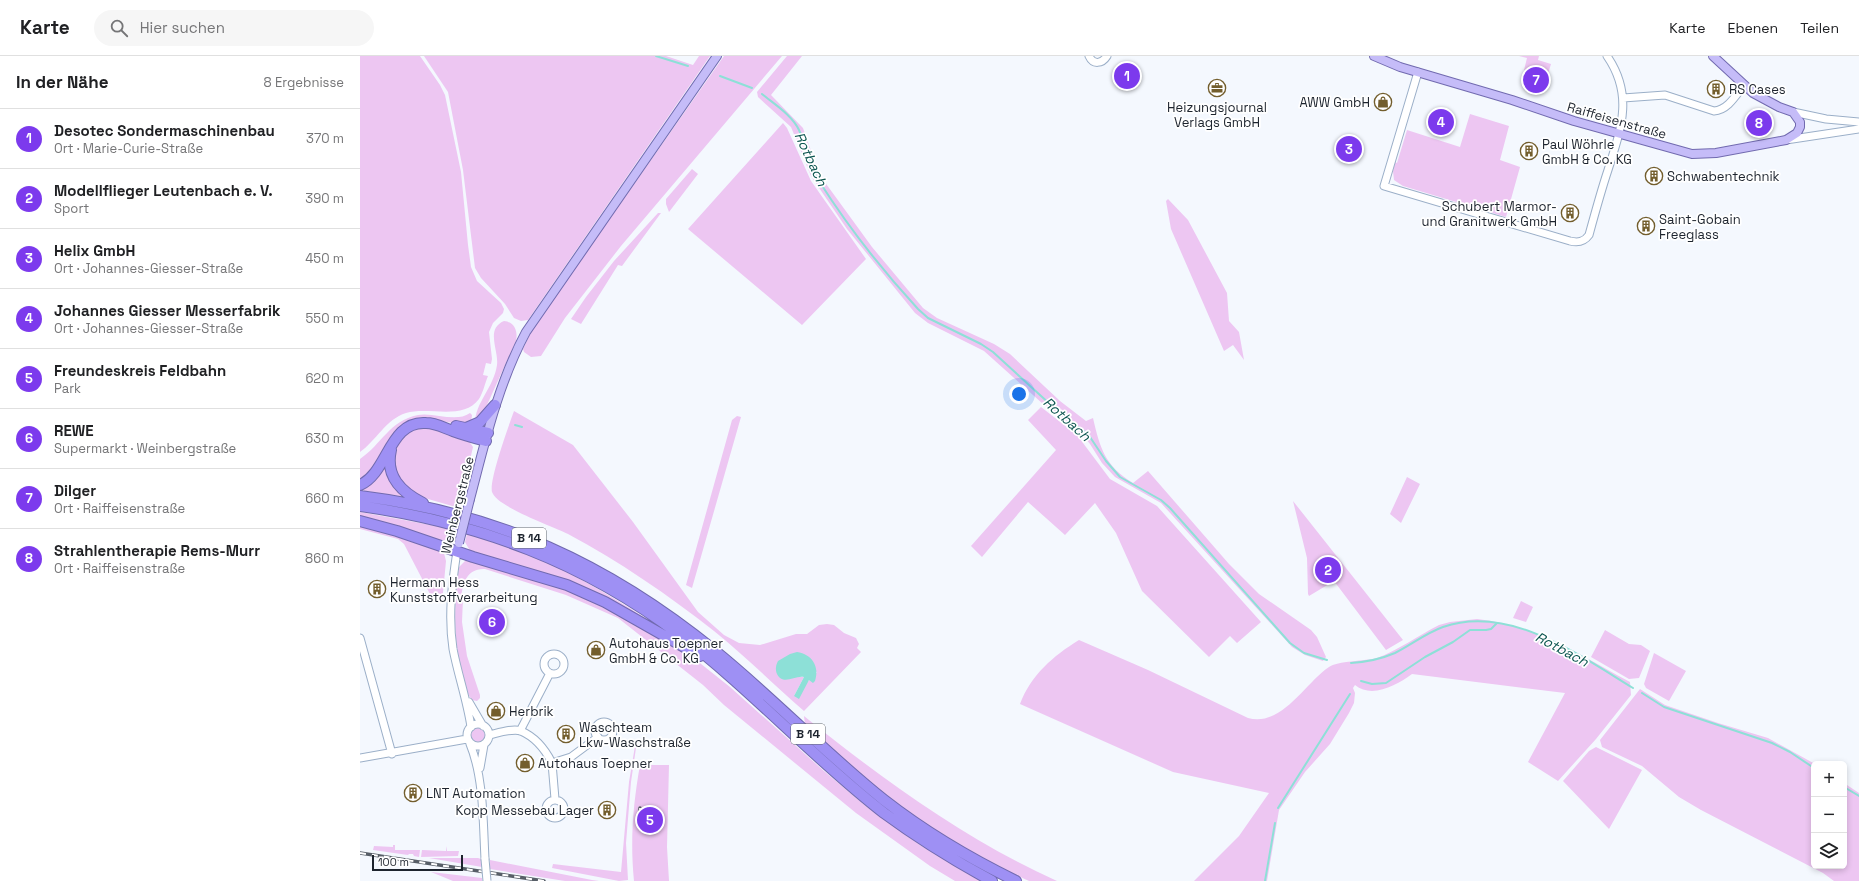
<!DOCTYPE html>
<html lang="de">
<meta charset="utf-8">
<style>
body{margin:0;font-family:"Space Grotesk",sans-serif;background:#f6f6f6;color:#202124}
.controls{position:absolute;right:12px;bottom:12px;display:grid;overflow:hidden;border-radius:6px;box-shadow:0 2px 6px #0003}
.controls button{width:36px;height:36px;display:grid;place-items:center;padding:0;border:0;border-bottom:1px solid #e0e0e0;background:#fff;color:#202124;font:20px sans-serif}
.scale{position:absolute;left:12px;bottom:10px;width:91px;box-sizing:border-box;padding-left:4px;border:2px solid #1d242e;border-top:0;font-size:11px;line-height:14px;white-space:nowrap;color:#1d242e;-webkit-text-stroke:3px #fff;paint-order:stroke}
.you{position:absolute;left:659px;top:338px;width:14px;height:14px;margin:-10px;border:3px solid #fff;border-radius:50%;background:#1a73e8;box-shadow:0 0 0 6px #1a73e833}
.badge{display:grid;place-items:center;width:26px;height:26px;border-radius:50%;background:#7c3aed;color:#fff;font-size:13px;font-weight:700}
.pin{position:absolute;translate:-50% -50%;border:2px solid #fff;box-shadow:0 1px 4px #0006}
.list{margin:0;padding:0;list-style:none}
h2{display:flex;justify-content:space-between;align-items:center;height:52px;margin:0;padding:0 16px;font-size:17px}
h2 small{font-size:13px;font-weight:400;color:#757577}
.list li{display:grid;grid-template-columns:26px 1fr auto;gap:12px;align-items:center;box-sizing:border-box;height:60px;padding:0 16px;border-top:1px solid #e0e0e0}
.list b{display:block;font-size:15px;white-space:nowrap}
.list p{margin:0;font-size:13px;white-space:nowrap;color:#757577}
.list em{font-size:13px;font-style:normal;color:#757577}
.icon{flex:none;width:22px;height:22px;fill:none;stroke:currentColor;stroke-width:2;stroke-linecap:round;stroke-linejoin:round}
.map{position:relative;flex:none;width:1499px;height:825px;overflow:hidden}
header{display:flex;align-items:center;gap:24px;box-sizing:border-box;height:56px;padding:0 20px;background:#fff;border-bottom:1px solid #e0e0e0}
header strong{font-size:19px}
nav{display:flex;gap:22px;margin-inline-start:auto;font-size:14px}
.search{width:280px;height:36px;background:#f6f6f6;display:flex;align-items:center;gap:10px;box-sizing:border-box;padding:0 14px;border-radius:22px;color:#757577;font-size:15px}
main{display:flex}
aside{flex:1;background:#fff}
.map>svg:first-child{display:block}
.green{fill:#edc6f2;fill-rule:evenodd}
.water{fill:#8de0d7}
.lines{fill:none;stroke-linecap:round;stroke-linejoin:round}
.stream{stroke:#8de0d7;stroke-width:2}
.minor-casing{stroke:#9bafc8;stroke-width:9}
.major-casing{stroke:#716aaf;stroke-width:10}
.highway-casing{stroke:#716aaf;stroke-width:12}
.minor{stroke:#fff;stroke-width:7}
.major{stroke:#c5bcf8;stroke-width:8}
.highway{stroke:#9e90f4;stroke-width:10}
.rail-casing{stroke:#575e67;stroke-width:3.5}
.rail{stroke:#fff;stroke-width:2;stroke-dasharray:6;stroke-linecap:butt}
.minor-bridge-casing{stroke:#9bafc8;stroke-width:9;stroke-linecap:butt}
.major-bridge-casing{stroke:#716aaf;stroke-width:10;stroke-linecap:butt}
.minor-bridge{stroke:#fff;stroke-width:7}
.major-bridge{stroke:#c5bcf8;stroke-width:8}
.labels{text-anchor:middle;stroke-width:3.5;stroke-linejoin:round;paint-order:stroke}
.shield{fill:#fff;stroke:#61666d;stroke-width:1}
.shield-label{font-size:12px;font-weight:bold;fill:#1d242e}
.poi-label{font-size:13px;fill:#1d242e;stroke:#fff;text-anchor:start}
.street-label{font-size:13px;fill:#1d242e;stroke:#fff}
.water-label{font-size:14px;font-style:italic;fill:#0d5651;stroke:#fff}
</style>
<header>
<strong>Karte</strong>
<div class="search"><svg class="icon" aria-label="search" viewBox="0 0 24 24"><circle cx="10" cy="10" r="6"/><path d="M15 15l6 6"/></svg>Hier suchen</div>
<nav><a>Karte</a><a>Ebenen</a><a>Teilen</a></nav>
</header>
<main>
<aside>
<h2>In der Nähe<small>8 Ergebnisse</small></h2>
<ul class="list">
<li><span class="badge">1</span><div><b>Desotec Sondermaschinenbau</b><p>Ort · Marie-Curie-Straße</p></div><em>370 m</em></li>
<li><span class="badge">2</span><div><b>Modellflieger Leutenbach e. V.</b><p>Sport</p></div><em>390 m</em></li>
<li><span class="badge">3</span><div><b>Helix GmbH</b><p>Ort · Johannes-Giesser-Straße</p></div><em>450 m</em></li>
<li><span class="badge">4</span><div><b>Johannes Giesser Messerfabrik</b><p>Ort · Johannes-Giesser-Straße</p></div><em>550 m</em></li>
<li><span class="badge">5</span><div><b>Freundeskreis Feldbahn</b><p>Park</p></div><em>620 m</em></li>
<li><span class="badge">6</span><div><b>REWE</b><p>Supermarkt · Weinbergstraße</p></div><em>630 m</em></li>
<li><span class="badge">7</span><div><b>Dilger</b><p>Ort · Raiffeisenstraße</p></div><em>660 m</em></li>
<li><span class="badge">8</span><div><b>Strahlentherapie Rems-Murr</b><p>Ort · Raiffeisenstraße</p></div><em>860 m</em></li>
</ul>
</aside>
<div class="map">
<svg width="1499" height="825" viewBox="0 0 1499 825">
<rect width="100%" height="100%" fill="#f4f8fe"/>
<path class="green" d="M0,0H60L80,29L85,39L101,116L108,189L111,211L117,225L141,247L144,253L143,257L133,267L129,276L132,303L131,308L126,307L123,319L128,320C125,327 123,337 119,343C103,365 68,350 46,357C26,363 16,385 0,396Z
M64,0H306L333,9L339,0H350L168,264L161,265L154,262L145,248L121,222L115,212L103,114L88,36Z
M364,0H422L261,190L205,262L181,300L171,301L164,296L163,293L173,272Z
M427,0H442L411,39L443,72L457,112L464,125L512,191L563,252L577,262L634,288L650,298L700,345L726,365L733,362C740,392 745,410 773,427L788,415L869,508L899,538L951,574L957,581L966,601L963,605L945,599L932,591L801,447L755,421L742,407L730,388L718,374L683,348L624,295L568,267L555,257L487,173L451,120L431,71L398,41L397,36Z
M1159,0H1179L1178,4L1191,8L1187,21L1164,14L1167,2Z
M1110,58L1149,70L1140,104L1160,111L1146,161L1043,130L1034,124L1033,115L1035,106L1037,107L1047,74L1100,91Z
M423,67L427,72L451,125L506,203L442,269L328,173Z
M332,113L338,118L309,156L306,148V143Z
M808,143L828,164L867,237L869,265L879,276L884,304L873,289L864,295L811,173L806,145Z
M298,157H301L262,210L258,209L221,268L211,263L226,241L254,205Z
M144,265C155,266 158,276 156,285L122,360L115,367C115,347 134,331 137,309C139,294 125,273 144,265Z
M681,351L717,379L750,423L797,450L901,566L877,587L870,580L849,601L782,535L756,477L735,447L705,479L668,446L622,501L611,490L696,394L668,364Z
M154,355L213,389L273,466L338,556L364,579L379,587L400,589L436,578H447L459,569L467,568L474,569L484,577L496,582L499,588L497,592L501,596L444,655C414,629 385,600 354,575C308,539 259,505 208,478C192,470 137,451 132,436C129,424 149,369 154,355ZM457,616L434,640L444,621H434Z
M110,357L112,359L111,368L106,369L68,363L58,364L0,426V403C22,388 29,365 58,359C74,356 96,367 110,357Z
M377,360L381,361L332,532L326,529L372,364Z
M71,372L107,382L113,391L99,452L51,438L33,415L32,399L38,384L53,373Z
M25,406L31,425L42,441L0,434Z
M1047,421L1060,428L1041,467L1030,458Z
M933,445L1043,584L1026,594L974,525L949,540L948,538L947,502Z
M0,456L93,473L91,482L82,485L0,461Z
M0,467L84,497L86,505L82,547L72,542L44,488L38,483L0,473Z
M107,478C136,487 165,496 193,509C236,530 276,555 316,583L217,529L186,518L110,495L105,486Z
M106,504L159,515L238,545L326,596L370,631L464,715L507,751L560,789L621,825H595L570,810L496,757L364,649L343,629L258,562L206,539L125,513C107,512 103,527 101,542H103L102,566L107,600L120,639V642L117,645L112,644C107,638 105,629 103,621C93,586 94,552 98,516L99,511Z
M1161,545L1173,551L1166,566L1153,562Z
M1117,563C1176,569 1219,599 1270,626L1271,639L1236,683L1198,725L1168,706L1205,637L1052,618C1037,629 1012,643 995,629L993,632L995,637L994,647L989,657L970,688L945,716L919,754L907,825H834L879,780L909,737L813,716L660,648C671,619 693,600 719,584L788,614L888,662C922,671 944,628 969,611C977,605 1006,605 1017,602C1037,595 1059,579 1079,569L1090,566Z
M1245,574L1269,588L1281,589L1290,595L1279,622L1269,623L1231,601Z
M1294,597L1326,615L1309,645L1286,632L1284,628Z
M1280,633L1305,649L1358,667L1408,682L1455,708L1454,810H1484V727L1499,737V825H1474L1463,817L1341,754L1319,741L1282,710L1242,691L1240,684Z
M444,660C522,723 606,784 697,825H669L636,810L594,786L557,763L518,733L445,669Z
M110 679a8 8 0 1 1 16 0a8 8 0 1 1-16 0Z
M276,684L277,685L271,726L266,787L268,824L259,825L192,812L193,808L261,816L269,726Z
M1236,691L1282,714L1249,773L1203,725L1229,695Z
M280,709H309L307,791L309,825H274C270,785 273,748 280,709Z
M33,789H35V794H60L59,801L54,800L53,798H49L48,799L13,794L14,790L33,791Z
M86,790L87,795H99L98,800L61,801L62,794L86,795Z
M69,802H118L121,803L122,811Z
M130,804L232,824L239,825H205L130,813Z
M71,816L122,822V825H93Z"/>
<path class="water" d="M437,596C452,598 460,611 455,625L453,627L449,624L439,643L434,640L444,621C435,619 423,630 417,618C415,613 416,609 418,605L430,598Z"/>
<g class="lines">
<path class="stream" d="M296,0L328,10
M360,20L392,32
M402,38C414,48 432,59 439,74C447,91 449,109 459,125C487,169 523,215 558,253L568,262L621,288L633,296L703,360L728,378L746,405L760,421L801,444L810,452L930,587L944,597L967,604
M155,369L162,371
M991,607C1006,606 1021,603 1035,597C1051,589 1066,577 1083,571C1150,548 1219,599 1273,632
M1001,625L1012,628L1026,627L1065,601L1093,586L1110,574H1126L1131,573L1137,567
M1282,637L1304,651L1412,687L1430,696L1454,712
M1484,731L1499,740
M918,752L990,638
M905,825L915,767"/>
<defs>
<path id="minor" d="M729,0C733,9 742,8 747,0
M1058,16L1024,130L1210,185C1218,187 1224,186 1229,179C1235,157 1241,135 1248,114C1261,73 1274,39 1247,0
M1263,42L1305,39L1354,55C1368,54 1376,39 1384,29
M1433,56L1466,63L1499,66
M1426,84L1499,73
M97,495C92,528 88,560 93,593C98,619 107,644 111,671
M0,582L32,698
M184 608a10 10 0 1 1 20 0a10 10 0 1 1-20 0Z
M109,646L123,670
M235 675a9 9 0 1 1 18 0a9 9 0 1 1-18 0Z
M107 679a11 11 0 1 1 22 0a11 11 0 1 1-22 0Z
M160,675L190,617
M129,679C138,677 153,672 161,675C175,681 185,693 192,707L211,701L238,681
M110,688C124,722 123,767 125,803
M0,702L107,683
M192,707L195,743
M120,712L124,689
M186 753a9 9 0 1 1 18 0a9 9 0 1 1-18 0Z"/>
<path id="major" d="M1014,0L1040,11L1152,44L1214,65L1332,98L1356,97L1426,84L1437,77L1440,71V66L1433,56L1419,51L1393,37L1353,0
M110,443C125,386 138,328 166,276L357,0"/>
<path id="highway" d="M96,370L128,377
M106,372L120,366L135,349
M31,394C25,420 41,436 63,447
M0,429C28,417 29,364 66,367C76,367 84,372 93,375C104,379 115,382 126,385
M0,440C137,457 248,508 355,595C413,642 465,697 524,744C565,776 609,802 656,825
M0,450C119,467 224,506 320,579C392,634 453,702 524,757C558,782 595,805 632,825
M0,465L37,475L113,501L207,529L245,546L340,600"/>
</defs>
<use href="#minor" class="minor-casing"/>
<use href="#major" class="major-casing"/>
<use href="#highway" class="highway-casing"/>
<use href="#minor" class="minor"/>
<use href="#major" class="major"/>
<use href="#highway" class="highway"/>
<defs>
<path id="rail" d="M280,754V752
M286,755L287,753
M0,797L184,825"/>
</defs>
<use href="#rail" class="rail-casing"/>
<use href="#rail" class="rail"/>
<defs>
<path id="minor-bridge" d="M125,803L127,825"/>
<path id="major-bridge" d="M99,487L110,443"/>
</defs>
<use href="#minor-bridge" class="minor-bridge-casing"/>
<use href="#major-bridge" class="major-bridge-casing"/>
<use href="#minor-bridge" class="minor-bridge"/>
<use href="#major-bridge" class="major-bridge"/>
</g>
<defs>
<symbol id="office-ring" viewBox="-11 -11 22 22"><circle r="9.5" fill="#fff" stroke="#735e2d" stroke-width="1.5"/><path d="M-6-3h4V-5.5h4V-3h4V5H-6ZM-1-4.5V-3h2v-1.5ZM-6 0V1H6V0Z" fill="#735e2d"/></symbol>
<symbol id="building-ring" viewBox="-11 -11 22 22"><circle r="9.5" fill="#fff" stroke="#735e2d" stroke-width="1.5"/><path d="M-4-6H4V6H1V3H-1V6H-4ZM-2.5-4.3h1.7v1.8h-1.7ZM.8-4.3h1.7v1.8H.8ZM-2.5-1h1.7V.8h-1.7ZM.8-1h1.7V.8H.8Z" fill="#735e2d"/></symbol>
<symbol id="shop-ring" viewBox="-11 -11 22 22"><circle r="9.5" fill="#fff" stroke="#735e2d" stroke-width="1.5"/><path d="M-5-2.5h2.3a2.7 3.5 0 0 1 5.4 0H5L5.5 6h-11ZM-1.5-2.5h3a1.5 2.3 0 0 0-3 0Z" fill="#735e2d"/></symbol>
</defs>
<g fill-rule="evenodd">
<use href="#office-ring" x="847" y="22" width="20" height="20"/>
<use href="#building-ring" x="1346" y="23" width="20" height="20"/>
<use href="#shop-ring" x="1013" y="36" width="20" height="20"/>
<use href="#building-ring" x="1159" y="85" width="20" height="20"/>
<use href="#building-ring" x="1284" y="110" width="20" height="20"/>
<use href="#building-ring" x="1200" y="147" width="20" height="20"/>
<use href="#building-ring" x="1276" y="160" width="20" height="20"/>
<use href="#building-ring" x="7" y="523" width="20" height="20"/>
<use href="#shop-ring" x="226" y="584" width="20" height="20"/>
<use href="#shop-ring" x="126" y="645" width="20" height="20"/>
<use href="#building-ring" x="196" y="668" width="20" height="20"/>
<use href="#shop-ring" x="155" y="697" width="20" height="20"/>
<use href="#building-ring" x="43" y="727" width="20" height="20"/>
<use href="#building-ring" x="237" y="744" width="20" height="20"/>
</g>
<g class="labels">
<g class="shield">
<rect x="152" y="472" width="34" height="20" rx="3"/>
<rect x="431" y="668" width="34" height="20" rx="3"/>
</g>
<g class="shield-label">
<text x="169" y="486">B 14</text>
<text x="448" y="682">B 14</text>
</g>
<g class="poi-label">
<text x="1369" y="38">RS Cases</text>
<text x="1010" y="51" text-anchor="end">AWW GmbH</text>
<text x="857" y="56" text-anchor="middle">Heizungsjournal<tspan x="857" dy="15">Verlags GmbH</tspan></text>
<text x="1182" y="93">Paul Wöhrle<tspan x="1182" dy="15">GmbH &amp; Co. KG</tspan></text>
<text x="1307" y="125">Schwabentechnik</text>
<text x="1197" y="155" text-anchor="end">Schubert Marmor-<tspan x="1197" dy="15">und Granitwerk GmbH</tspan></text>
<text x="1299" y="168">Saint-Gobain<tspan x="1299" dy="15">Freeglass</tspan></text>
<text x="30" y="531">Hermann Hess<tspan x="30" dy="15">Kunststoffverarbeitung</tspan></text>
<text x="249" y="592">Autohaus Toepner<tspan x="249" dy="15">GmbH &amp; Co. KG</tspan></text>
<text x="149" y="660">Herbrik</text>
<text x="219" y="676">Waschteam<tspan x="219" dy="15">Lkw-Waschstraße</tspan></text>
<text x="178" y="712">Autohaus Toepner</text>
<text x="66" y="742">LNT Automation</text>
<text x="234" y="759" text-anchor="end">Kopp Messebau Lager</text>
</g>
<g class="street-label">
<text transform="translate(1257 64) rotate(16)" y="5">Raiffeisenstraße</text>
<text transform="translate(97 449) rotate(-76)" y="5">Weinbergstraße</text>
</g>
<g class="water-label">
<text transform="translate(451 103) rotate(65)" y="5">Rotbach</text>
<text transform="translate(707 363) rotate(42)" y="5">Rotbach</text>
<text transform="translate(1202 593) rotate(28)" y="5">Rotbach</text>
</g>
</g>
</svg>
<div class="controls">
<button>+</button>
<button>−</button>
<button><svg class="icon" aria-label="layers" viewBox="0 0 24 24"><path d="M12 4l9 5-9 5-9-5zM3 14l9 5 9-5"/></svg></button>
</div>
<div class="scale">100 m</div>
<div class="you"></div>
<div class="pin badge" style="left:767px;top:20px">1</div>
<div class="pin badge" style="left:968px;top:514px">2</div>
<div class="pin badge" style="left:989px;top:93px">3</div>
<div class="pin badge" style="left:1081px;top:66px">4</div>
<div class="pin badge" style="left:290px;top:764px">5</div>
<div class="pin badge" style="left:132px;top:566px">6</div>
<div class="pin badge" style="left:1176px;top:24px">7</div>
<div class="pin badge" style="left:1399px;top:67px">8</div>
</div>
</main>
